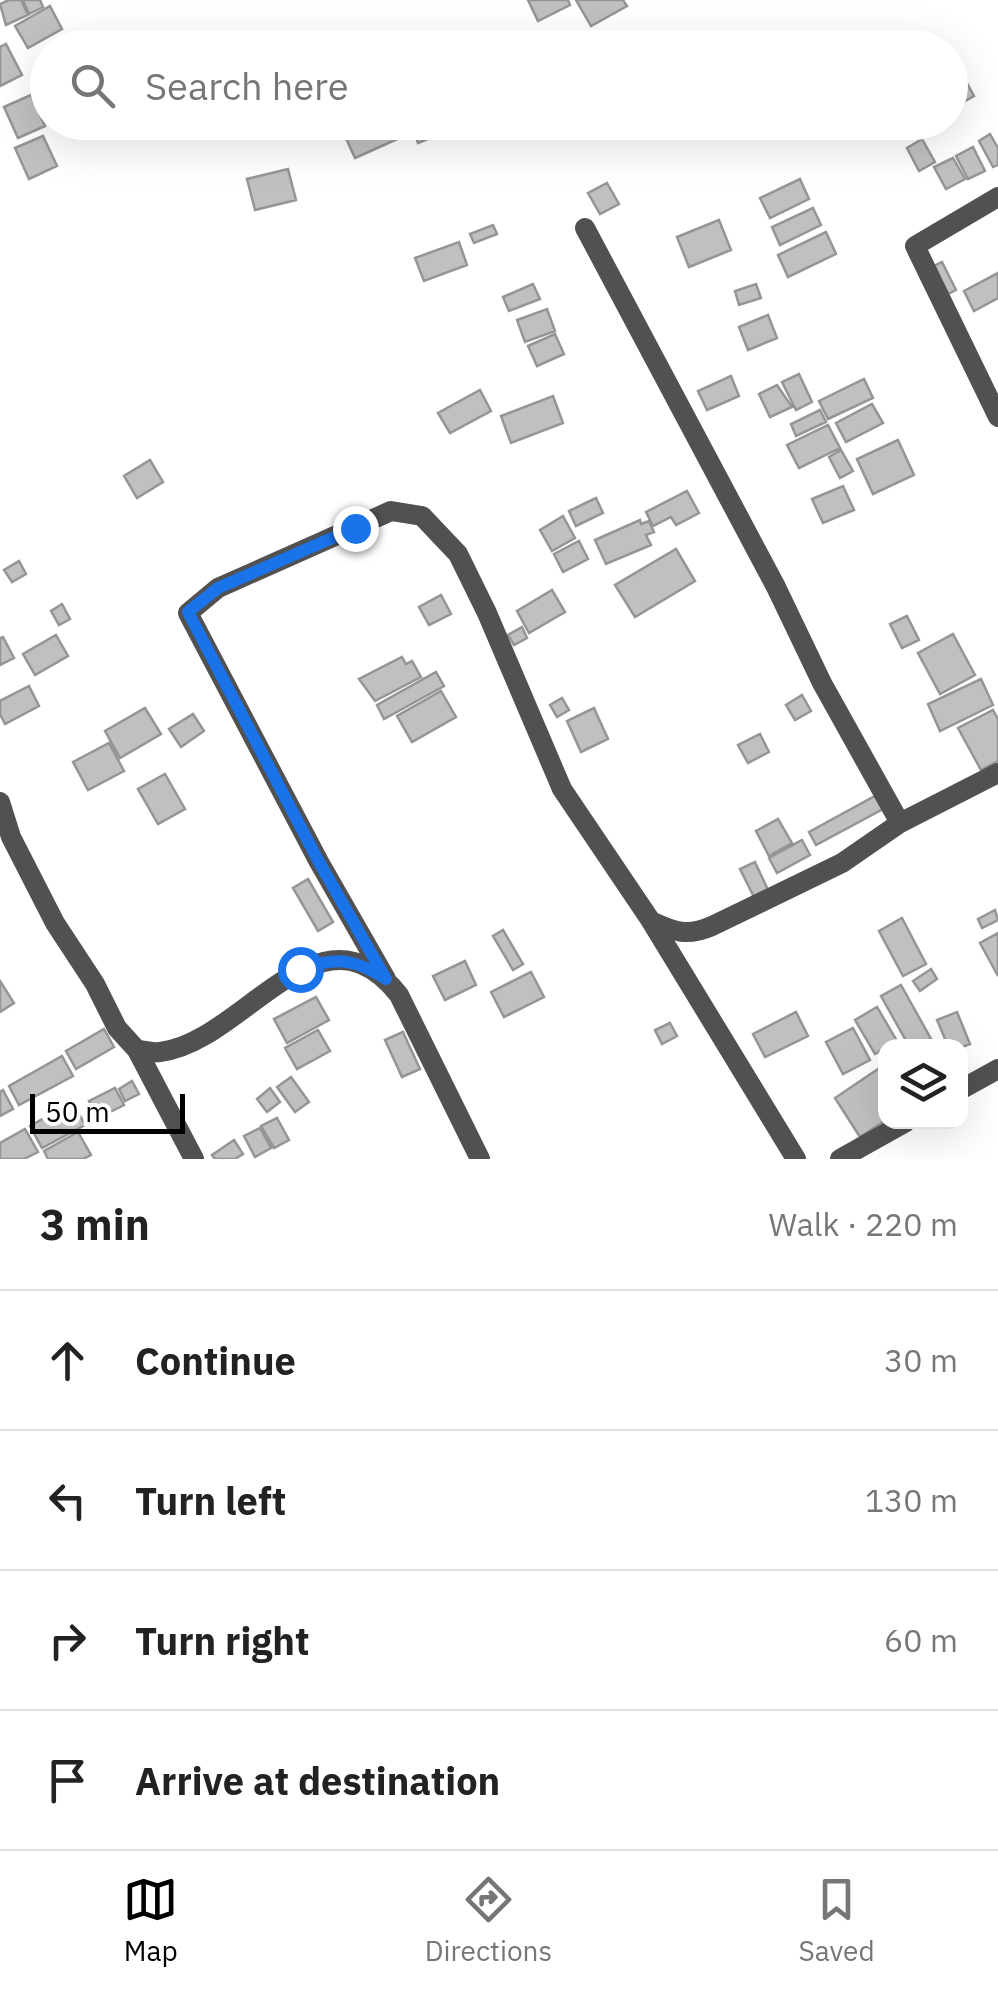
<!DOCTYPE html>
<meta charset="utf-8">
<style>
body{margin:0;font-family:"IBM Plex Sans",sans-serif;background:#f2f2f2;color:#222}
.controls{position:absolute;right:30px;bottom:30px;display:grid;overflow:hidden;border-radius:20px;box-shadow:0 10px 40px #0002}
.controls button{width:90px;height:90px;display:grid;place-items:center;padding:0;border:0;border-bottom:2px solid #e0e0e0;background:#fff;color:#222;font:50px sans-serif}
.scale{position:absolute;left:30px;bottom:25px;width:155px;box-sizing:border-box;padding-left:10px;border:5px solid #000;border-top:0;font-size:28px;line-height:35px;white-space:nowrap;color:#000;-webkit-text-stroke:8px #fff;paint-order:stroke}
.stop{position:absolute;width:30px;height:30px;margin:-22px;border:8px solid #1a73e8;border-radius:50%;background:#fff}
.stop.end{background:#1a73e8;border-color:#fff;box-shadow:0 2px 10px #0008}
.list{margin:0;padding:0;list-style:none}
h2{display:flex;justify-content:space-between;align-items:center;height:130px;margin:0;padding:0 40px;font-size:42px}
h2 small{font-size:32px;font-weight:400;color:#767676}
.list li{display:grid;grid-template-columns:65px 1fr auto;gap:30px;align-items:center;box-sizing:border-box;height:140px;padding:0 40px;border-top:2px solid #e0e0e0}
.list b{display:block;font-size:38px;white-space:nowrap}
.list em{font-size:32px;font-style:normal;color:#767676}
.icon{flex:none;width:55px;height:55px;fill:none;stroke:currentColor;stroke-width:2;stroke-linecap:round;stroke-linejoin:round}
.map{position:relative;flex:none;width:998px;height:1159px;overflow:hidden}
.search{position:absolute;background:#fff;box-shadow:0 10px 40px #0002;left:30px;right:30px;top:30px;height:110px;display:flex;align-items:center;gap:25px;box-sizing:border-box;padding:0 35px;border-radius:55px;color:#767676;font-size:38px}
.sheet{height:690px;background:#fff}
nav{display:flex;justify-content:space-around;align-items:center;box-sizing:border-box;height:140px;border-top:2px solid #e0e0e0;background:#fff;font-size:28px;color:#767676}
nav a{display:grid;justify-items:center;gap:5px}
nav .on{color:#000}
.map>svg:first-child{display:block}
.building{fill:#c0c0c0;stroke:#959595;stroke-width:2.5}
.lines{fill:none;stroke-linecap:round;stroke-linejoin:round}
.street{stroke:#515151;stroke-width:20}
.route{stroke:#1a73e8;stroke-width:12}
</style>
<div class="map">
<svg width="998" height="1159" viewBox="0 0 998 1159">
<rect width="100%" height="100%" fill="#fff"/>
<path class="building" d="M9,0H21L28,15L6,25L0,4Z
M23,0H40L43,7L29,14Z
M528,0H568L570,5L538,21Z
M576,0H623L627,6L591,26Z
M50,6L62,29L28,48L15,26Z
M6,44L22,75L0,86V47Z
M956,63L974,96L953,108L950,66Z
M31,95L45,126L18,138L4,107Z
M372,122H398L404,136L355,158L344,134Z
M869,122H890L891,124L868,136L862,126Z
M441,124L444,132L418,143L415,135Z
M990,134L998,148V165L993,167L979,141Z
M43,136L57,166L29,179L15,148Z
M922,139L935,162L919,171L907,148Z
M973,147L985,171L968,179L956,156Z
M953,158L965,179L946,189L934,167Z
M288,169L296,200L255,210L247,179Z
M800,179L809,199L770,218L760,198Z
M607,183L619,204L600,214L588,193Z
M813,208L821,225L780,245L772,227Z
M719,220L731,250L689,267L677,237Z
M493,225L497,234L474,243L470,234Z
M826,232L836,254L788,277L778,255Z
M459,242L467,265L424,281L415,258Z
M942,262L956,290L946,295L932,267Z
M998,273V298L974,311L964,291Z
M533,284L540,299L509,311L503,297Z
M756,284L761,298L739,305L735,291Z
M547,309L555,331L525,342L517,320Z
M768,315L777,338L748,350L739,327Z
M555,334L564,354L537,366L528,346Z
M799,374L812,402L796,410L782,382Z
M731,376L739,396L707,410L698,391Z
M864,379L873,398L828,419L819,401Z
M777,385L792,407L770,417L759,394Z
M480,390L491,411L450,433L438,413Z
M553,396L563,423L511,443L501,416Z
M872,404L883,423L846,442L836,423Z
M820,410L826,422L796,436L791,424Z
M828,425L840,448L799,468L787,445Z
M898,440L914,475L873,494L857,459Z
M841,450L853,471L840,478L829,457Z
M150,460L163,482L137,498L124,476Z
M843,486L854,510L823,523L812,499Z
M687,491L699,513L676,525L671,517L653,526L646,512Z
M596,498L603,513L576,526L569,511Z
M563,516L575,538L552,551L540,530Z
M640,520L641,524L649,521L654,532L646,535L651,545L606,564L595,540Z
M579,541L588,559L563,572L554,554Z
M676,549L695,581L635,617L615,585Z
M19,561L26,574L12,582L4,570Z
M552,590L565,612L529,633L517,611Z
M441,595L451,614L429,625L419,607Z
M62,604L70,619L59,625L51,611Z
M907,616L919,640L902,648L890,624Z
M522,627L527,638L514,645L508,635Z
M953,634L975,675L940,694L918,653Z
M56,635L68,656L35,675L23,654Z
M3,637L14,658L0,665V638Z
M402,657L406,664L412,661L421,677L375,701L359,679Z
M436,672L444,686L384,719L377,705Z
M981,679L993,705L940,731L928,704Z
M29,686L39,706L5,724L0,714V701Z
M441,691L456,717L412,742L397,716Z
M802,695L811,711L795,720L786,705Z
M562,698L569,710L557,717L550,705Z
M145,708L161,734L120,758L105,731Z
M594,708L608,739L581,752L567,721Z
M993,710L998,719V761L981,770L958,728Z
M193,714L204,731L181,747L169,729Z
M760,734L769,752L748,763L738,745Z
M109,743L124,771L88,790L73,762Z
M165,774L185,809L158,824L138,789Z
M875,796L883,809L816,845L809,832Z
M778,819L792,843L769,856L756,831Z
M802,840L810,855L777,873L769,858Z
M755,862L768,890L754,897L740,869Z
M308,879L333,922L318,931L293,888Z
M995,910L998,920L982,928L978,919Z
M902,918L926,964L903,976L879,931Z
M503,930L523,964L513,970L493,936Z
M998,933V976L980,943Z
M465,961L476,985L445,1000L433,976Z
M931,969L937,979L920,991L913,981Z
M531,972L544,997L504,1017L491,992Z
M0,981L14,1003L0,1012Z
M901,985L935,1046H909L881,996Z
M316,997L329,1020L287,1043L274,1019Z
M877,1007L897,1041L875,1054L855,1020Z
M796,1012L808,1036L765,1057L753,1034Z
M957,1012L970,1044L960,1048L948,1046L937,1020Z
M670,1023L677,1036L662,1044L655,1030Z
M853,1028L870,1060L843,1074L826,1042Z
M104,1029L114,1047L76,1069L66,1051Z
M318,1030L330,1051L297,1069L285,1048Z
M403,1032L420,1069L402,1077L385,1040Z
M62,1056L73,1076L19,1105L9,1086Z
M878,1069L885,1081L881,1084L886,1090V1120L860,1137L835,1098Z
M291,1077L309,1102L295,1112L277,1087Z
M132,1081L139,1094L125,1101L119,1089Z
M115,1088L124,1105L98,1118L89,1101Z
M270,1088L280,1102L267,1112L257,1099Z
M3,1090L13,1109L0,1116V1092Z
M73,1102L85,1125L42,1148L30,1126Z
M277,1118L289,1140L274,1148L261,1126Z
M260,1128L271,1148L255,1157L244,1136Z
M25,1129L38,1152L24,1159H0V1143Z
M78,1132L91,1155L83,1159H48L44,1151Z
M234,1140L243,1154L235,1159H215L212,1155Z"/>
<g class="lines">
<path class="street" d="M998,197L915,246L998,417
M585,228L776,587L822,683L900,823
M0,802L11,837L55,923L95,984L117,1028L137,1050C144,1050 153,1053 160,1052C243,1043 319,894 399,995L480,1159
M651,921C675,932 687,937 712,926L842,863L900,823L998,773
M386,979L319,862L188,613L218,588L391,511L422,516L458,554L487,613L562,789L651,921L796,1159
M137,1050L194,1159
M960,1090L998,1069
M840,1159L906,1122"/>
</g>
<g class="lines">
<path class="route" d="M300,969C337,957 353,958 386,979L319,862L188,612L218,588L355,528"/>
</g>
</svg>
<div class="controls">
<button><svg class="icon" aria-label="layers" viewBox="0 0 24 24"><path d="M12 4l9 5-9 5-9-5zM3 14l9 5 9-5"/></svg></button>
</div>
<div class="scale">50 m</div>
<div class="stop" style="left:300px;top:969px"></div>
<div class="stop end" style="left:355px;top:528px"></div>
<div class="search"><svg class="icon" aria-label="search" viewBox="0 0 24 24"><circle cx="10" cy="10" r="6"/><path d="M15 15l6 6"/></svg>Search here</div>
</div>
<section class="sheet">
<h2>3 min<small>Walk · 220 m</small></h2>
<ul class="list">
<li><svg class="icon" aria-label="ahead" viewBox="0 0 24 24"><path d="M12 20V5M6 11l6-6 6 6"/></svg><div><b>Continue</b></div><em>30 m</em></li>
<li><svg class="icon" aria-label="left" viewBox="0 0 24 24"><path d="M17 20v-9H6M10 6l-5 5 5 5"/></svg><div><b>Turn left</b></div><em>130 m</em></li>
<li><svg class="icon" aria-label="right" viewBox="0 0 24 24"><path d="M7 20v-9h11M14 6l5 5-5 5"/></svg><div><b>Turn right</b></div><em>60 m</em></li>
<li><svg class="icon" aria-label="arrive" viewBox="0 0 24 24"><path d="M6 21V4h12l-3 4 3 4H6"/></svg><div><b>Arrive at destination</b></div></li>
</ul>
</section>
<nav>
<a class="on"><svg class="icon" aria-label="map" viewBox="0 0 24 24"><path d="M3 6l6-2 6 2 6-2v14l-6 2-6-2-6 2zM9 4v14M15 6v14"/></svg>Map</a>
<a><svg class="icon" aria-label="directions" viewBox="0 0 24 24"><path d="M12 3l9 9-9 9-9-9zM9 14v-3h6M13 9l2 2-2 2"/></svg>Directions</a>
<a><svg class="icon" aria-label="saved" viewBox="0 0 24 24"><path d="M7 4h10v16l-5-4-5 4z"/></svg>Saved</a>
</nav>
